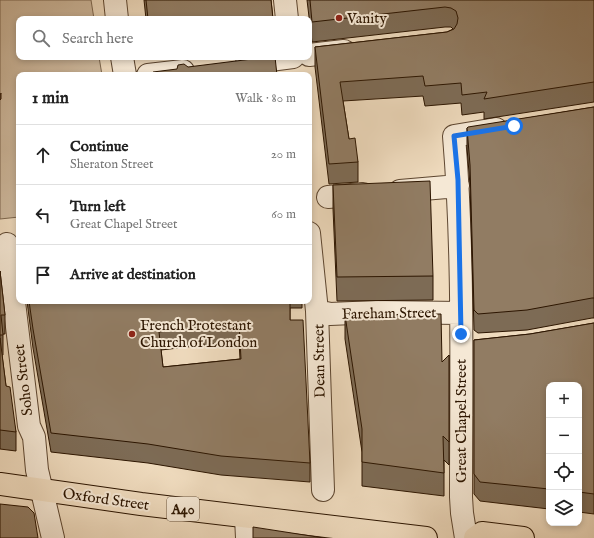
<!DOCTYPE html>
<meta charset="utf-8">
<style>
body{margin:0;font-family:"IM FELL English",serif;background:#f2f2f2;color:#222}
.controls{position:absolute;right:12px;bottom:12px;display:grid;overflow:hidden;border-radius:8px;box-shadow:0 2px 6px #0003}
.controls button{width:36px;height:36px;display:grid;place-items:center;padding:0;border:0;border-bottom:1px solid #e0e0e0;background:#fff;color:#222;font:20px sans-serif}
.stop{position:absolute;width:12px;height:12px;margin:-9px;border:3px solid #1a73e8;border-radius:50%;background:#fff}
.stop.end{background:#1a73e8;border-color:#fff;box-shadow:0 1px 4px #0008}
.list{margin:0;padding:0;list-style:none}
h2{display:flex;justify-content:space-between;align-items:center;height:52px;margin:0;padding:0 16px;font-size:17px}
h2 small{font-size:13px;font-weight:400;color:#767676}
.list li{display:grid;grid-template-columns:26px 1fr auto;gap:12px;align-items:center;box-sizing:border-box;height:60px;padding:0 16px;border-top:1px solid #e0e0e0}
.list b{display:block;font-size:15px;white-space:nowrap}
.list p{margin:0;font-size:13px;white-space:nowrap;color:#767676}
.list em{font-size:13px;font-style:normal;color:#767676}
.icon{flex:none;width:22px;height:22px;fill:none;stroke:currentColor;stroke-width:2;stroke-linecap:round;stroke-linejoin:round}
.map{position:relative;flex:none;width:594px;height:538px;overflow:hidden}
.search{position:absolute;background:#fff;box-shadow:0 2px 6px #0003;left:16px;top:16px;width:296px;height:44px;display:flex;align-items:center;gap:10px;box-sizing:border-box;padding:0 14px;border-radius:8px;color:#767676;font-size:15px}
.panel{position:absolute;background:#fff;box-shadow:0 2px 6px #0003;left:16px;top:72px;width:296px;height:232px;border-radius:8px}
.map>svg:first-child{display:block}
.green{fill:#ceb99e;stroke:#7d674f}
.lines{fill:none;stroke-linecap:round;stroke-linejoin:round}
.minor-casing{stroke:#5d4630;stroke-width:24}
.major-casing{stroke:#2c1500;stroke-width:24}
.minor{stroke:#f5e8d5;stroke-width:22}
.major{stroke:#efdbbe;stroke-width:22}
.wall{fill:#7d6b55;stroke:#2c1500;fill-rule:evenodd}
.shaded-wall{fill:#665745;stroke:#2c1500}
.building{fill:#917c63;stroke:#2c1500;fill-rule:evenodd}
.route{stroke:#1a73e8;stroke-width:5}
.poi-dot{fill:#8f2418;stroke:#f5e8d5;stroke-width:1.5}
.labels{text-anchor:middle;stroke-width:4;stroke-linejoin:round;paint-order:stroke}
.shield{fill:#f5e8d5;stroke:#685440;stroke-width:1}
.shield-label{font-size:14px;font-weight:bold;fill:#2c1500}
.poi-label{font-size:15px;fill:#2c1500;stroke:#f5e8d5;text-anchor:start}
.street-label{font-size:15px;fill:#2c1500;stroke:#f5e8d5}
</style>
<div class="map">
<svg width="594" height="538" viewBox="0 0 594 538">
<rect width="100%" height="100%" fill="#efdbbe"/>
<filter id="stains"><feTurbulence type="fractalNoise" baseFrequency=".005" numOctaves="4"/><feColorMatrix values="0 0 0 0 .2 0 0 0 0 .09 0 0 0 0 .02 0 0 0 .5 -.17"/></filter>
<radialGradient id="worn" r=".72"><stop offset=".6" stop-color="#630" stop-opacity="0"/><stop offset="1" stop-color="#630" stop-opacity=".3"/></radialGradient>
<path class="green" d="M0,0H91L94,19H19V57H99L102,75H19V217L0,219Z"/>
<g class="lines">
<defs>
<path id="minor" d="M115,0L117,19
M285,0L287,19
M309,55L344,51
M122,57L125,75
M247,63L293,57
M148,75L183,71
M400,191L458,186
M328,197L363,194
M309,233L317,311L323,490
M7,244L29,426L34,437L37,470L53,538
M317,311L330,314L376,312L461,313
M246,517L247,538
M466,538L462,513L461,497C461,377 464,256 454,136L496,129"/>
<path id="major" d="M0,484L141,504L426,538
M475,538L482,533L523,538"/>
</defs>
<use href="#minor" class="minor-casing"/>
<use href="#major" class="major-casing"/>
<use href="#minor" class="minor"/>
<use href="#major" class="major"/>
</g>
<path class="wall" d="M144,0H271L273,19H146Z
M307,0H594V102L484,119V112L462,115L461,103L425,106L423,96L343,101L349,139L358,162V182L329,184L315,67V47L447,32L453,29L451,27H445L312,42Z
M594,107V318H592L527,330L478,333L474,330L470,185L467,148V128Z
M333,185L433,276V300L337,301L333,209Z
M0,271L5,315V334H3V355H2L6,386L16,432V451L0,449Z
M27,301H302V308H290V320L310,463V482L221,475L148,463L51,452L33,348ZM239,341L240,359L163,367L161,350Z
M345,315L442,362L449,355V465L444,460V496L362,486V452L345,339Z
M594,323V514L579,512V385H549V509L480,501L474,494V340L530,334Z"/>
<path class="shaded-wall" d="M1,93V99L0,100V95Z"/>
<path class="building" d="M146,0H271L273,19H148Z
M310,0H594V82L484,99L487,92L462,95L461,83L425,86L423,76L340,82L349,139L355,138L358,162L329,164L315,47L447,32L454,29L457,24L458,18L456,11L451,8L445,7L312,22Z
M268,57H275L277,75H153V72L177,69L178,65L184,64L188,67Z
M594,107V298H592L527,310L478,314L474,310L470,165L467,128L468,127Z
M430,181L433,276L337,277L333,185Z
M0,271L5,315H1L3,335H0Z
M29,301H290V320H303L310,463L221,456L148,444L51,433L33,329ZM239,322L241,359L163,367L159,332Z
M441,314L442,362L449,355V442L443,436L444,473L362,462V429L345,315Z
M594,323V494L579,492V385H549V489L480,482L474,474V340L530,334Z
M0,338L6,386L10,387L16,432L0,430Z
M0,504L28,507L34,513L38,538H0Z
M253,527L324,538H253Z"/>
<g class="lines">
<path class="route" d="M461,334L458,180L454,136L514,126"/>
</g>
<g class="poi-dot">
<circle cx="339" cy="18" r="4"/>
<circle cx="132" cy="334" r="4"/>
</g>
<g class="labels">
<rect class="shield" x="167" y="497" width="32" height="24" rx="3"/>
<g class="shield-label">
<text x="183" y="514">A40</text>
</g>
<g class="poi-label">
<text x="347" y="23">Vanity</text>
<text x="140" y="330">French Protestant<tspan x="140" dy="17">Church of London</tspan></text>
</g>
<g class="street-label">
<text transform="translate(389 313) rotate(-1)" y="5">Fareham Street</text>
<text transform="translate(319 361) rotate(-91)" y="5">Dean Street</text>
<text transform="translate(23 380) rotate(-97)" y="5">Soho Street</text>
<text transform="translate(461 421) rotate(-90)" y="5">Great Chapel Street</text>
<text transform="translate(106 499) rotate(8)" y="5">Oxford Street</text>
</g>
</g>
<rect width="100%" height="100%" filter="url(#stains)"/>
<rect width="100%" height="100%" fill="url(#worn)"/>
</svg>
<div class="controls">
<button>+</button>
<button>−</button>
<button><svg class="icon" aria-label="locate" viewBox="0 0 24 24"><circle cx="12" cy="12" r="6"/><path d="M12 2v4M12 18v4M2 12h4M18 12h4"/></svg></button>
<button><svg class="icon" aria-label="layers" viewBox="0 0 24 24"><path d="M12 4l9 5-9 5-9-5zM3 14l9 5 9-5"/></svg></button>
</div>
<div class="stop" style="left:514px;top:126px"></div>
<div class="stop end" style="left:461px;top:334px"></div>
<div class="search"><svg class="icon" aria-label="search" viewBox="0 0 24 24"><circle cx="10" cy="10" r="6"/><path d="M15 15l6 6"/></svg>Search here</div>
<section class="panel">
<h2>1 min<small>Walk · 80 m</small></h2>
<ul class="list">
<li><svg class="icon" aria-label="ahead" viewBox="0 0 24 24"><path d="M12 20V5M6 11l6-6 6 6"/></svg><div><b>Continue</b><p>Sheraton Street</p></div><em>20 m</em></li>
<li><svg class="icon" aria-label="left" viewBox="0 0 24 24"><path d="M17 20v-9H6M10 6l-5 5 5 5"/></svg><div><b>Turn left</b><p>Great Chapel Street</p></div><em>60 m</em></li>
<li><svg class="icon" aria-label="arrive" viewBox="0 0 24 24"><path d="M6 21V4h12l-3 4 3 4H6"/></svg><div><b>Arrive at destination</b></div></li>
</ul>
</section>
</div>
